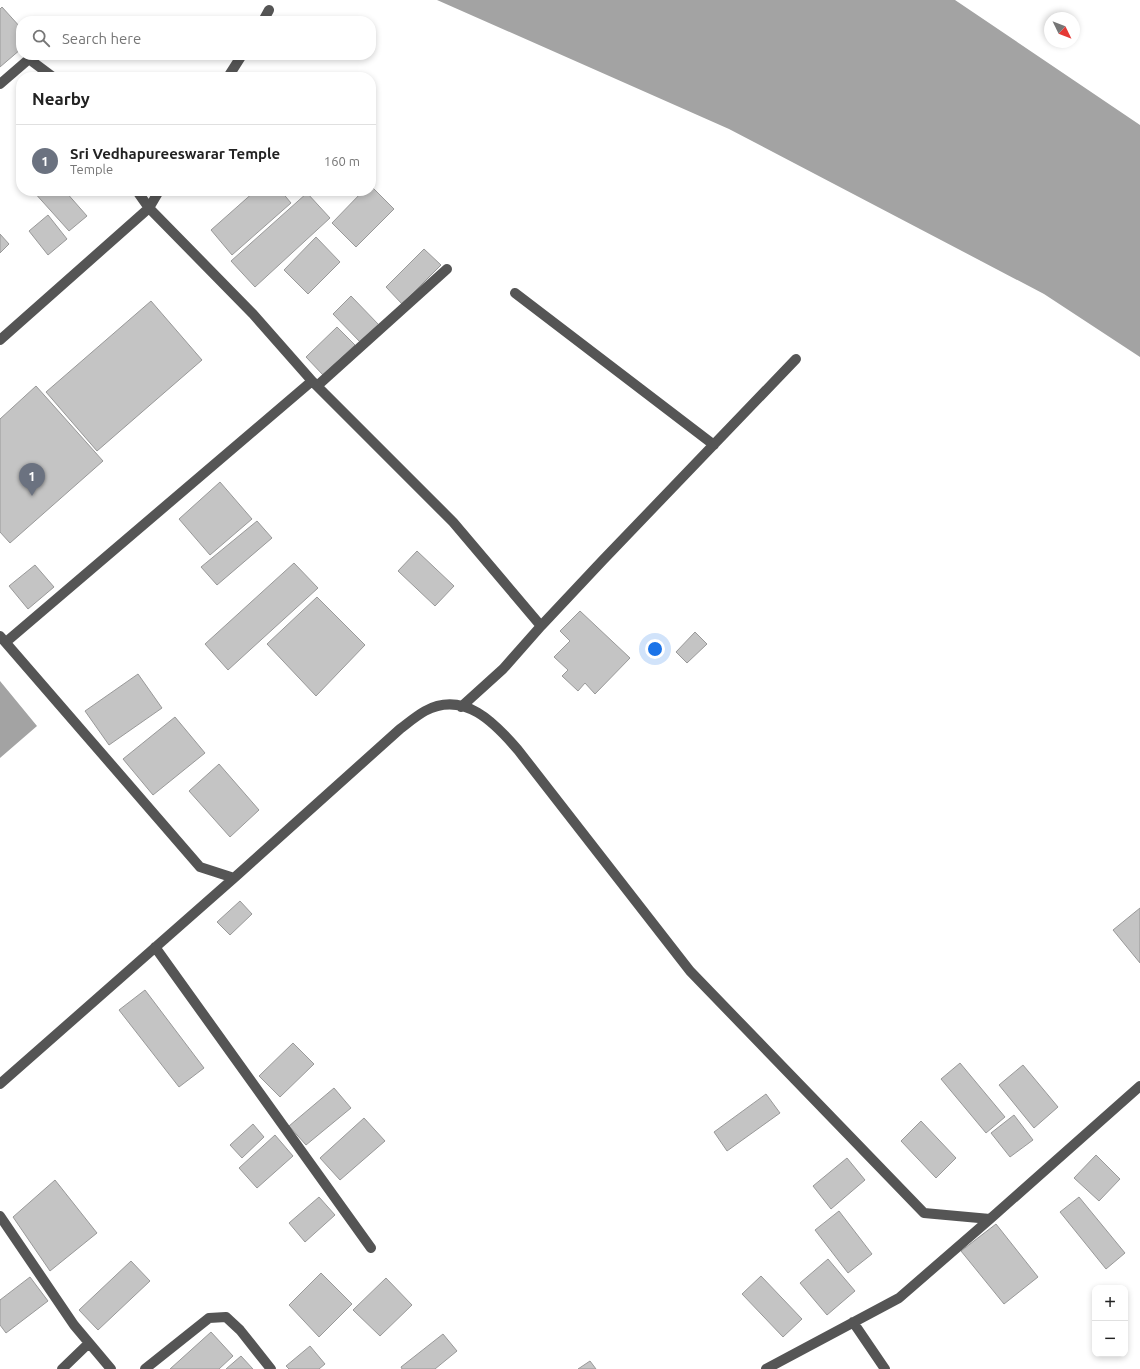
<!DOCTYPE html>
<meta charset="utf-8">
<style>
body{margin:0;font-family:Ubuntu,sans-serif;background:#f6f6f6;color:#222}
.controls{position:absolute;right:12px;bottom:12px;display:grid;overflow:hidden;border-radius:8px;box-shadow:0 2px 6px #0003}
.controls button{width:36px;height:36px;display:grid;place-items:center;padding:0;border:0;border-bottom:1px solid #e0e0e0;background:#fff;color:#222;font:20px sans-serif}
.compass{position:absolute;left:1044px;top:12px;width:36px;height:36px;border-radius:50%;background:#fff;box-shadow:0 2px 6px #0003;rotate:133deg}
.you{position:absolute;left:655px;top:649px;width:14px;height:14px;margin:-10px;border:3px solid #fff;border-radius:50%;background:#1a73e8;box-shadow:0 0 0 6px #1a73e833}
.badge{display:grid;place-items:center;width:26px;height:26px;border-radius:50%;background:#000;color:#fff;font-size:13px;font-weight:700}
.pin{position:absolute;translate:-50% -33px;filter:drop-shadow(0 1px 2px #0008)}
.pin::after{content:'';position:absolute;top:21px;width:14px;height:12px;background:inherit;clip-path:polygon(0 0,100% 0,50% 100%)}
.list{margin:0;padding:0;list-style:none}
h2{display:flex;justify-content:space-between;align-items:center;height:52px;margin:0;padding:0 16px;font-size:17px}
h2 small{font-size:13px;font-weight:400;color:#767676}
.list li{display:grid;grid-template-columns:26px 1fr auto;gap:12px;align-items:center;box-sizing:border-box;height:72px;padding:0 16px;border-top:1px solid #e0e0e0}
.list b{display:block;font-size:15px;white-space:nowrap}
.list p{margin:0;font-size:13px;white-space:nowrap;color:#767676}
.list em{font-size:13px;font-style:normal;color:#767676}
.icon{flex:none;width:22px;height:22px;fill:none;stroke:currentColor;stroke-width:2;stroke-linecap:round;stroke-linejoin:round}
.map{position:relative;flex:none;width:1140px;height:1369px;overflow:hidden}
.search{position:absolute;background:#fff;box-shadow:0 2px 6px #0003;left:16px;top:16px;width:360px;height:44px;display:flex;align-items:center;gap:10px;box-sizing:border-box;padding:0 14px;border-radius:16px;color:#767676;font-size:15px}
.panel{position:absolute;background:#fff;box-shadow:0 2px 6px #0003;left:16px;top:72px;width:360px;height:124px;border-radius:16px}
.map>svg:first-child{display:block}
.water{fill:#a3a3a3}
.building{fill:#c4c4c4;stroke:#999}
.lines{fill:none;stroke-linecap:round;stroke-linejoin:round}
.minor{stroke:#555;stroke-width:10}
</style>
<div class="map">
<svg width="1140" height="1369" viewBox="0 0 1140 1369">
<rect width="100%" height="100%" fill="#fff"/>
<path class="water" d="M437,0H955L1140,125V357L1044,294L729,129Z
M0,681L37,726L0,758Z"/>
<path class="building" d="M2,7L21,28V49L0,67V9Z
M371,186L394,209L356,247L332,223L363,191H371Z
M33,191H65L87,216L69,231Z
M255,191H281L291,203L232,255L211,230Z
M307,193L330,218L255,287L231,261Z
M48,215L67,239L48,255L29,231Z
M0,234L9,244L0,253Z
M316,237L340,262L308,294L284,270Z
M424,249L441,265L402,304L386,287Z
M351,296L379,325L361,343L333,314Z
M151,301L202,360L97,451L46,392Z
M337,327L355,345L323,375L306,357Z
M36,386L103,461L10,543L0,532V419Z
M220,482L252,519L210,555L179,519Z
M257,521L272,538L217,585L201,567Z
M417,551L454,586L435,606L398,571Z
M294,563L318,588L228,670L205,644Z
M35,565L54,587L28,609L9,586Z
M317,597L365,645L316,696L267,644Z
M580,611L630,658L595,694L585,683L578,691L562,676L568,670L554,657L570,641L560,631Z
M695,632L707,644L687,663L676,652Z
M138,674L162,708L109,745L85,711Z
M175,717L205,753L153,795L123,759Z
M219,764L259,810L230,837L189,791Z
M240,901L252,914L230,935L217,922Z
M1140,908V963L1113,930Z
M145,990L204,1068L179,1087L119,1010Z
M293,1043L314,1064L280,1097L259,1076Z
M960,1063L1005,1117L986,1133L941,1079Z
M1023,1065L1058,1107L1034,1128L999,1085Z
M334,1088L351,1108L306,1145L289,1126Z
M766,1094L780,1113L727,1151L714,1132Z
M1014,1115L1033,1140L1010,1157L991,1133Z
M364,1118L385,1141L340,1180L320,1158Z
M921,1121L956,1158L936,1178L901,1141Z
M253,1124L264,1137L242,1158L230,1145Z
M275,1135L293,1156L257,1188L239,1168Z
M1096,1155L1120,1179L1099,1201L1074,1178Z
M847,1158L865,1180L831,1209L813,1186Z
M55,1180L97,1233L50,1271L13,1217Z
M319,1197L335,1215L305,1242L289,1223Z
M1079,1197L1125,1253L1106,1269L1060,1212Z
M839,1211L872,1254L848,1273L815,1230Z
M996,1224L1038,1277L1004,1304L961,1251Z
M828,1259L855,1291L827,1315L800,1283Z
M131,1261L150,1281L98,1330L79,1310Z
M321,1273L352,1304L319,1337L289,1305Z
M761,1276L802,1319L783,1337L742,1294Z
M30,1277L48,1301L6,1333L0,1325V1300Z
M386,1278L412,1305L380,1336L353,1310Z
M211,1332L233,1356L219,1369H170Z
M443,1334L457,1351L435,1369H402L401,1367Z
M310,1346L325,1364L319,1369H289L286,1366Z
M241,1356L253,1369H226Z
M590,1361L596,1369H578Z"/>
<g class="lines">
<path class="minor" d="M263,21L269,10
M228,77L242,55
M0,84L29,59L53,77
M137,191L149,208L253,314L312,381
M515,293L714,445
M0,340L149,208L159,191
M317,386L447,269
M0,636L200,867L234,878L400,729C408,723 416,716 425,711C464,690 495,723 518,750L690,971L924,1213L990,1219L1140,1086
M6,642L312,381L453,522L541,626
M461,707L503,669L541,626L603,560L796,359
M155,947L371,1248
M0,1084L234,878
M0,1216L74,1325L111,1369
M853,1322L885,1369
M62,1369L89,1343
M145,1369L209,1318L226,1317L240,1330L271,1369
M766,1369L899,1298L990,1219"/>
</g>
</svg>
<div class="controls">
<button>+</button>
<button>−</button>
</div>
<svg class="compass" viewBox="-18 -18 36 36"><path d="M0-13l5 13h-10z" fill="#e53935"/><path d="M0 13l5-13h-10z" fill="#767676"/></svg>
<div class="you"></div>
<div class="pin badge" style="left:32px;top:496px;background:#6b7280">1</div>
<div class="search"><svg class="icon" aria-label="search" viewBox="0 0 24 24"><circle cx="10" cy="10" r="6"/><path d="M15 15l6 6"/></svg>Search here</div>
<section class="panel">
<h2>Nearby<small></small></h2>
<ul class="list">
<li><span class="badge" style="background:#6b7280">1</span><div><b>Sri Vedhapureeswarar Temple</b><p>Temple</p></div><em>160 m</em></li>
</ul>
</section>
</div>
